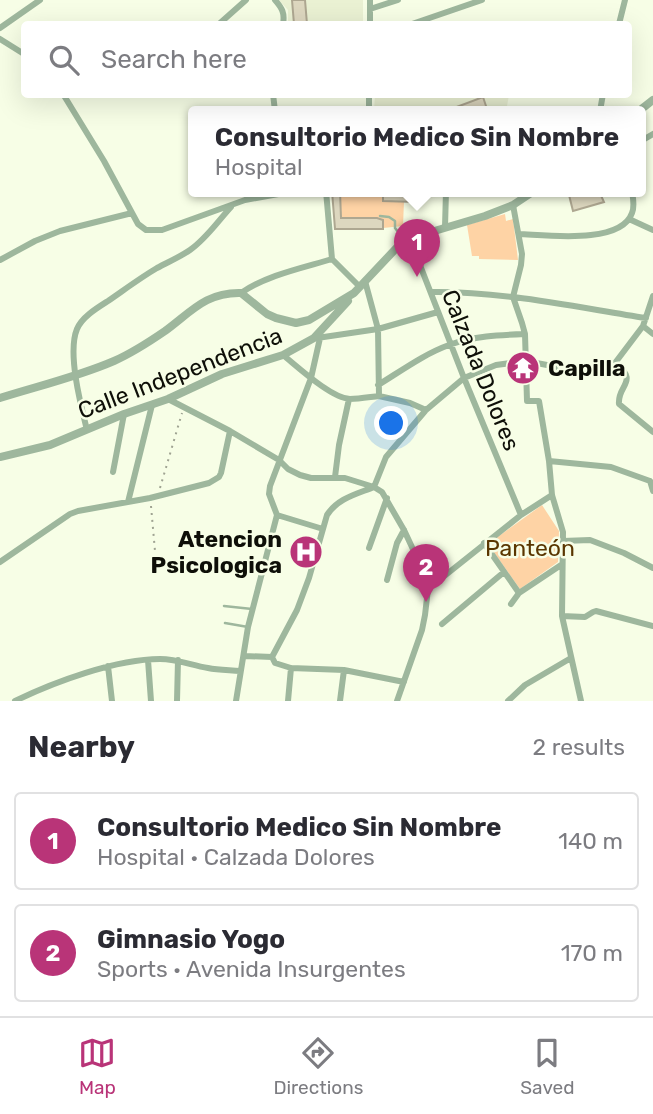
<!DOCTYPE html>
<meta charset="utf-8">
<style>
body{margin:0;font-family:Rubik,sans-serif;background:#f7f7f7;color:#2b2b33}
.you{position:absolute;left:392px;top:424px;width:24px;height:24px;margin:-18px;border:5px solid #fff;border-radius:50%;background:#1a73e8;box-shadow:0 0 0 10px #1a73e833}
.badge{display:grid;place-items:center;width:46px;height:46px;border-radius:50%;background:#b93478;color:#fff;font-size:23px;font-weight:700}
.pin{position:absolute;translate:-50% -58px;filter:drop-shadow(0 2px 4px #0008)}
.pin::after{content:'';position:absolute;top:37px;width:24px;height:21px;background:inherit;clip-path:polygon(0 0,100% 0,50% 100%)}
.popup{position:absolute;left:188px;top:106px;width:458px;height:91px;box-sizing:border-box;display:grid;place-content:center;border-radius:7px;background:#fff;filter:drop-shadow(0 2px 5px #0005);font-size:23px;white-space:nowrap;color:#7c7c81}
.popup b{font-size:26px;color:#2b2b33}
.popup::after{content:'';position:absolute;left:50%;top:100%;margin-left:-14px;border:14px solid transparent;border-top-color:#fff}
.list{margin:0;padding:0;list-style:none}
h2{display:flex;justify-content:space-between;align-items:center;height:91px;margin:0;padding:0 28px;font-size:30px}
h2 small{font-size:23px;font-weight:400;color:#7c7c81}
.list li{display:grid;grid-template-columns:46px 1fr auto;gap:21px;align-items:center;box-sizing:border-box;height:98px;margin:0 14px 14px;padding:0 14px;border:2px solid #e1e1e2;border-radius:7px}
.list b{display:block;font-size:26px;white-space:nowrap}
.list p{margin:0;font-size:23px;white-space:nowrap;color:#7c7c81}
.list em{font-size:23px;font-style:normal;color:#7c7c81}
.icon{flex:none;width:38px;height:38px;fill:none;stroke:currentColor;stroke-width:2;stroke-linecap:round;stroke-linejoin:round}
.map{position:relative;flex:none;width:653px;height:701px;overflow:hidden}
.search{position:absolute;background:#fff;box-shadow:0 7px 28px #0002;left:21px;right:21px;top:21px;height:77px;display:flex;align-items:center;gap:18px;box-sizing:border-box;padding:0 24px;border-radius:7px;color:#7c7c81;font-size:26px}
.sheet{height:315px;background:#fff}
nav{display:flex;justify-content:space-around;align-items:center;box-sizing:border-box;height:98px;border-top:2px solid #e1e1e2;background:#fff;font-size:19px;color:#7c7c81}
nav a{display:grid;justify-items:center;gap:4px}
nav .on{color:#b93478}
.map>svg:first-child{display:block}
.built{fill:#eaf1d3}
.green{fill:#fed3a5}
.building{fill:#ddd7bf;stroke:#aea791;stroke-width:2}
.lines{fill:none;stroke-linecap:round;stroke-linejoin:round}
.path{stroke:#9fa392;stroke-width:2;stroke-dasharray:2 5;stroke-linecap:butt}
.service{stroke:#9eb79d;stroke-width:2.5}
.minor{stroke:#9eb79d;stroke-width:6}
.tertiary{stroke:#9eb79d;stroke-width:8}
.labels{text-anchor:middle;stroke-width:5;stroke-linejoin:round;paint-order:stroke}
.poi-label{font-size:23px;font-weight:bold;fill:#0e0f08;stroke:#f7fee6;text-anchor:start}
.street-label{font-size:23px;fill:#0e0f08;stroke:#f7fee6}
.park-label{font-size:23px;fill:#5a3600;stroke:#f7fee6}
</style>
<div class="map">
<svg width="653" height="701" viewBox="0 0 653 701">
<rect width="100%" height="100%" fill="#f7fee6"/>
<path class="built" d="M279,0H363V24H288V10Z
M375,95H509L507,106L494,111H374Z"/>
<path class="green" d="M340,191H383V200L404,201L403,226L383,228V219L341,218Z
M505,214L506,221L513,219L518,260L479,259V256H472L467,225Z
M542,505L559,531L558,562L520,589L488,544Z"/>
<path class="building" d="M292,0H305L307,24H294Z
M483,97L487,109L481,111H446Z
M332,191H340L341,218H377L383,220V229H335Z
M383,191H415V202L383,201Z
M568,191H599L604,202L573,211Z"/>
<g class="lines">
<path class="path" d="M160,488L182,413
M151,506L155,551"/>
<path class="service" d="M380,216L389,217L395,221V228L402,237
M224,606L252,609
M225,623L248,627"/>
<path class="minor" d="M275,0C282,8 285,13 283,24
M370,0V24
M370,9L398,0
M219,24L246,0
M412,24L482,0
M619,24L625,0
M0,28L40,0
M0,39L24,54
M63,94L104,161L138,224L146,230H162L245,200L295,191
M273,94L275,111
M369,111V94
M600,111L603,94
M641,141L653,134
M326,191L332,259L359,286
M513,205L522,254L521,265L513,297L522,323L525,334L527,401H539L549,461L552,495L563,532L562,616L581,701
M629,219L653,230
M445,227L446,191
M519,234C546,235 621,245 632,213C635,206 633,199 632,191
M409,237L464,378L521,515
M0,260L35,241L60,231L132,213
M365,281L378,329L379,396L410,403L426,410
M431,292C503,291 575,307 646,318
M241,293C267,275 302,268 332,259
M643,326L653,334
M317,338L378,329L438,312
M283,355C298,367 331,398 350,399C359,399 370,397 379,396
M615,363C640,382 617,385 619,404L653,432
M615,363L643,326L653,296
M378,385C401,371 424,354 449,345C473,336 499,335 525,334
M168,399L230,431L279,460L288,469L300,475L311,478H345L374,487L382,492L404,530L418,560L428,589L425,615L422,630L397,701
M87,430C81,406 67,353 77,329C82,317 97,308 108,301C124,290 140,278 157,268C168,262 180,257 190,250C206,239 218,221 231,207
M549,461L611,467L650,481
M113,472L124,414
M335,477L339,445L349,399
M650,481L653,491
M374,487L386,457L426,410L464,378L496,365L526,361L568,369H581L615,363
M128,502L152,405
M277,515L323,529
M563,541L590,540L624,553L653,568
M484,543L519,593
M369,548L387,498
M0,562L70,514L78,511L150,498L209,483L219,477L221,473L230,431
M387,580L397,543L404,530
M428,589L521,515L552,495
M511,604L519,593L561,565
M562,616L585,617L593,612L596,611L653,626
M442,624L504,572
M244,656L272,657L297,610L309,578L327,515C338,498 357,494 374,487
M272,657L275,663L291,668L344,670L404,682
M148,660L151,701
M108,666L112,701
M15,701C54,682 116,659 160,659C177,659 191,665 208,668C218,670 229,670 240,671
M177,701L178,660
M236,701L248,627L277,515L269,494L270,486L311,378L320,338
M288,701L291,668
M340,701L344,670
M508,701L525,685L571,658"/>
<path class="tertiary" d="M639,111L653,100
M0,398C38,386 77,377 114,361C132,353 149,342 165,331C191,312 206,292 241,293L267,314L276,318L296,323L309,320L354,293L404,240L485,216L513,205L534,191
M0,457L50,445L124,414L168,399L222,374L283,355L314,338L348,301"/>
</g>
<defs>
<symbol id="temple-disc" viewBox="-11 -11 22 22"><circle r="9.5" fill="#b93478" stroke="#f7fee6"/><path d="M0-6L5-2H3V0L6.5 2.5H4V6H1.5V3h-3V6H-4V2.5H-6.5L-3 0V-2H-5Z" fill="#fff"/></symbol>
<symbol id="hospital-disc" viewBox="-11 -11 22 22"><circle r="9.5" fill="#b93478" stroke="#f7fee6"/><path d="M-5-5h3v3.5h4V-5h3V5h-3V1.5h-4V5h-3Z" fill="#fff"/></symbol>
</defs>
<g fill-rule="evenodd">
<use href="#temple-disc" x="504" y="349" width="38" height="38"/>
<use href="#hospital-disc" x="287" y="533" width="38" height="38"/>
</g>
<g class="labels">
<g class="poi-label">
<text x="548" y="376">Capilla</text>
<text x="282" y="547" text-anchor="end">Atencion<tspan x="282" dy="26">Psicologica</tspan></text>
</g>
<g class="street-label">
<text transform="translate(481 370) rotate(68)" y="8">Calzada Dolores</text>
<text transform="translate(180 373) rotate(-21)" y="8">Calle Independencia</text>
</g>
<g class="park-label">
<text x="530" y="556">Panteón</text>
</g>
</g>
</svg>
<div class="you"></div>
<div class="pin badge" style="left:417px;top:277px">1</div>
<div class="popup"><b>Consultorio Medico Sin Nombre</b>Hospital</div>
<div class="pin badge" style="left:426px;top:602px">2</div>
<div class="search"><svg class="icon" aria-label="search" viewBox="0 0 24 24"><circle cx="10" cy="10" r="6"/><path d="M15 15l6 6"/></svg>Search here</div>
</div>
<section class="sheet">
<h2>Nearby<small>2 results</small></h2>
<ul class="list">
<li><span class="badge">1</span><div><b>Consultorio Medico Sin Nombre</b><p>Hospital · Calzada Dolores</p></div><em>140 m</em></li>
<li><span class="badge">2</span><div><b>Gimnasio Yogo</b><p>Sports · Avenida Insurgentes</p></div><em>170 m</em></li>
</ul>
</section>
<nav>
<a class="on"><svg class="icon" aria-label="map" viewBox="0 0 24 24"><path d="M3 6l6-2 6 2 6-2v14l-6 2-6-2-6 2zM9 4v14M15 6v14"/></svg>Map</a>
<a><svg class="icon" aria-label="directions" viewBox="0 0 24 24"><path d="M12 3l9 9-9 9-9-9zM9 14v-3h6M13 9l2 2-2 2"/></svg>Directions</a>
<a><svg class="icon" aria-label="saved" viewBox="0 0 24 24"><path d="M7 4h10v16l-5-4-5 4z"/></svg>Saved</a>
</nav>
